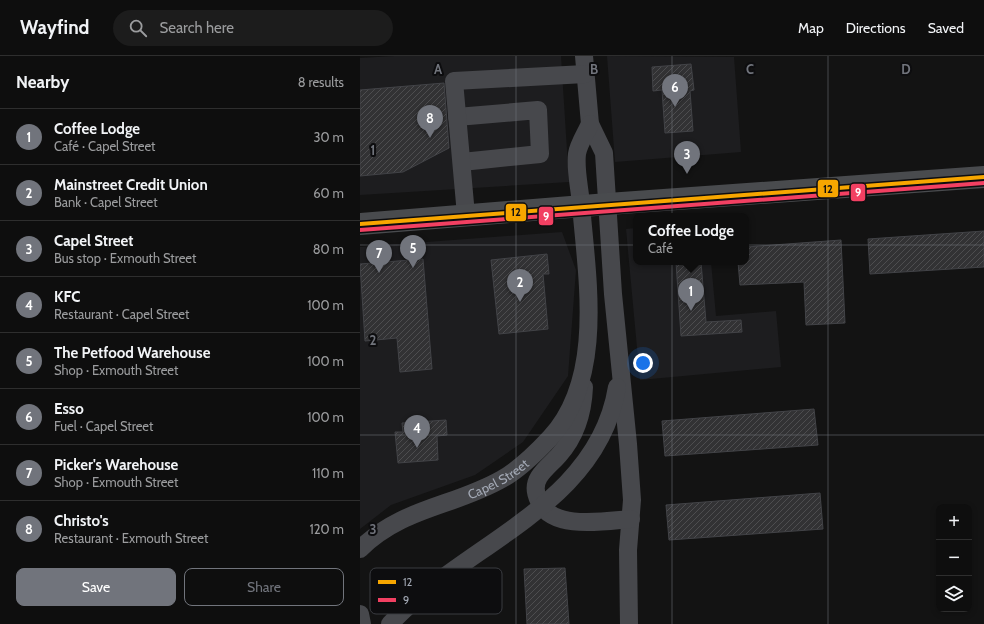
<!DOCTYPE html>
<meta charset="utf-8">
<style>
body{margin:0;font-family:Cabin,sans-serif;background:#1c1c1c;color:#f1f3f6}
.controls{position:absolute;right:12px;bottom:12px;display:grid;overflow:hidden;border-radius:8px;box-shadow:0 2px 6px #0003}
.controls button{width:36px;height:36px;display:grid;place-items:center;padding:0;border:0;border-bottom:1px solid #2e2e2e;background:#0e0e0e;color:#f1f3f6;font:20px sans-serif}
.you{position:absolute;left:283px;top:307px;width:14px;height:14px;margin:-10px;border:3px solid #fff;border-radius:50%;background:#1a73e8;box-shadow:0 0 0 6px #1a73e833}
.badge{display:grid;place-items:center;width:26px;height:26px;border-radius:50%;background:#71747c;color:#fff;font-size:13px;font-weight:700}
.pin{position:absolute;translate:-50% -33px;filter:drop-shadow(0 1px 2px #0008)}
.pin::after{content:'';position:absolute;top:21px;width:14px;height:12px;background:inherit;clip-path:polygon(0 0,100% 0,50% 100%)}
.popup{position:absolute;left:273px;top:157px;width:116px;height:52px;box-sizing:border-box;display:grid;place-content:center;border-radius:8px;background:#0e0e0e;filter:drop-shadow(0 1px 3px #0005);font-size:13px;white-space:nowrap;color:#9b9c9e}
.popup b{font-size:15px;color:#f1f3f6}
.popup::after{content:'';position:absolute;left:50%;top:100%;margin-left:-8px;border:8px solid transparent;border-top-color:#0e0e0e}
.list{margin:0;padding:0;list-style:none}
h2{display:flex;justify-content:space-between;align-items:center;height:52px;margin:0;padding:0 16px;font-size:17px}
h2 small{font-size:13px;font-weight:400;color:#9b9c9e}
.list li{display:grid;grid-template-columns:26px 1fr auto;gap:12px;align-items:center;box-sizing:border-box;height:56px;padding:0 16px;border-top:1px solid #2e2e2e}
.list b{display:block;font-size:15px;white-space:nowrap}
.list p{margin:0;font-size:13px;white-space:nowrap;color:#9b9c9e}
.list em{font-size:13px;font-style:normal;color:#9b9c9e}
.actions{display:flex;gap:8px;padding:12px 16px}
.actions a{flex:1;padding:9px 0;border:1px solid #71747c;border-radius:8px;text-align:center;font-size:14px;color:#71747c}
.actions .main{background:#71747c;color:#fff}
.icon{flex:none;width:22px;height:22px;fill:none;stroke:currentColor;stroke-width:2;stroke-linecap:round;stroke-linejoin:round}
.map{position:relative;flex:none;width:624px;height:568px;overflow:hidden}
header{display:flex;align-items:center;gap:24px;box-sizing:border-box;height:56px;padding:0 20px;background:#0e0e0e;border-bottom:1px solid #2e2e2e}
header strong{font-size:19px}
nav{display:flex;gap:22px;margin-inline-start:auto;font-size:14px}
.search{width:280px;height:36px;background:#1c1c1c;display:flex;align-items:center;gap:10px;box-sizing:border-box;padding:0 14px;border-radius:22px;color:#9b9c9e;font-size:15px}
main{display:flex}
aside{flex:1;background:#0e0e0e}
.map>svg:first-child{display:block}
.built{fill:#1d1d1f}
.building{fill:url(#building-hatch);stroke:#424347}
.lines{fill:none;stroke-linecap:round;stroke-linejoin:round}
.minor{stroke:#47484c;stroke-width:18}
.major{stroke:#494b4e;stroke-width:22}
.bus-1-casing{stroke:#0d0d0f;stroke-width:7}
.bus-2-casing{stroke:#0d0d0f;stroke-width:7}
.bus-1{stroke:#f7a600;stroke-width:4}
.bus-2{stroke:#f24062;stroke-width:4}
.grid{fill:none;stroke:#71747c;stroke-width:1;stroke-opacity:0.55}
.labels{text-anchor:middle;stroke-width:4;stroke-linejoin:round;paint-order:stroke}
.street-label{font-size:13px;fill:#a3a9b5;stroke:#0d0d0f}
.key{fill:#0d0d0f;stroke:#3a3c41;stroke-width:1}
.key-label{font-size:11px;fill:#a3a9b5}
.grid-label{font-size:13px;text-anchor:middle;font-weight:bold;fill:#71747c;stroke:#0d0d0f;stroke-width:4;stroke-linejoin:round;paint-order:stroke}
.line-badge{stroke:#0d0d0f;stroke-width:1.5}
.badge-label{font-size:11px;text-anchor:middle;font-weight:bold;fill:#fff}
.pale-badge-label{font-size:11px;text-anchor:middle;font-weight:bold;fill:#111}
</style>
<header>
<strong>Wayfind</strong>
<div class="search"><svg class="icon" aria-label="search" viewBox="0 0 24 24"><circle cx="10" cy="10" r="6"/><path d="M15 15l6 6"/></svg>Search here</div>
<nav><a>Map</a><a>Directions</a><a>Saved</a></nav>
</header>
<main>
<aside>
<h2>Nearby<small>8 results</small></h2>
<ul class="list">
<li><span class="badge">1</span><div><b>Coffee Lodge</b><p>Café · Capel Street</p></div><em>30 m</em></li>
<li><span class="badge">2</span><div><b>Mainstreet Credit Union</b><p>Bank · Capel Street</p></div><em>60 m</em></li>
<li><span class="badge">3</span><div><b>Capel Street</b><p>Bus stop · Exmouth Street</p></div><em>80 m</em></li>
<li><span class="badge">4</span><div><b>KFC</b><p>Restaurant · Capel Street</p></div><em>100 m</em></li>
<li><span class="badge">5</span><div><b>The Petfood Warehouse</b><p>Shop · Exmouth Street</p></div><em>100 m</em></li>
<li><span class="badge">6</span><div><b>Esso</b><p>Fuel · Capel Street</p></div><em>100 m</em></li>
<li><span class="badge">7</span><div><b>Picker's Warehouse</b><p>Shop · Exmouth Street</p></div><em>110 m</em></li>
<li><span class="badge">8</span><div><b>Christo's</b><p>Restaurant · Exmouth Street</p></div><em>120 m</em></li>
</ul>
<div class="actions"><a class="main">Save</a><a>Share</a></div>
</aside>
<div class="map">
<svg width="624" height="568" viewBox="0 0 624 568">
<defs>
<pattern id="building-hatch" width="6" height="6" patternUnits="userSpaceOnUse"><rect width="6" height="6" fill="#323234"/><path d="M-1 1l2-2M0 6l6-6M5 7l2-2" fill="none" stroke="#4d4d4f"/></pattern>
</defs>
<rect width="100%" height="100%" fill="#131313"/>
<path class="built" d="M35,0H201L209,126L0,139V2Z
M247,0L374,1L381,96L255,106Z
M276,172V206H351L356,260L416,255L421,311L280,324L266,173Z
M202,176L216,214L208,320L163,386L115,419L31,449L0,473V191Z"/>
<path class="building" d="M331,8L334,34L330,35L333,75L305,77L302,34L293,35L292,11Z
M84,27L89,92L43,116L0,120V34Z
M624,175V211L510,218L508,183Z
M481,184L485,267L446,269L444,226L380,229L378,206H386V191Z
M187,198L189,218H183L188,273L139,278L131,204Z
M63,203L72,313L40,316L37,282L5,285L0,208Z
M316,206H341L346,266L381,264L382,276L321,280Z
M454,353L458,389L305,400L302,365Z
M86,364L87,379L77,380L78,404L38,407L35,376H43L42,367Z
M460,437L463,473L309,484L306,449Z
M205,512L209,568H167L164,513Z"/>
<g class="lines">
<g class="minor">
<path d="M224,0L230,68L244,97L253,238L268,388L272,444L268,494L269,568"/>
<path d="M97,61L178,54L180,98L102,106"/>
<path d="M106,159L94,25L225,18"/>
<path d="M224,331C223,356 216,380 199,399C193,406 184,413 179,421C174,429 175,437 179,445C192,475 245,465 271,463"/>
<path id="s1" d="M0,493C43,451 93,451 142,423C160,413 176,397 190,382C245,323 227,222 221,149C220,133 215,114 217,98C218,89 226,77 230,68"/>
<path d="M0,558L2,568"/>
<path d="M30,568C103,488 238,451 257,331"/>
</g>
<path class="major" d="M0,168L248,148L624,121"/>
<defs>
<path id="bus-1" d="M0,168L624,121"/>
<path id="bus-2" d="M0,174L624,127"/>
</defs>
<use href="#bus-1" class="bus-1-casing"/>
<use href="#bus-2" class="bus-2-casing"/>
<use href="#bus-1" class="bus-1"/>
<use href="#bus-2" class="bus-2"/>
</g>
<path class="grid" d="M156,0V568M312,0V568M468,0V568M0,189H624M0,379H624"/>
<g class="labels">
<g class="street-label">
<text dy="5" stroke="none"><textPath href="#s1" startOffset="156">Capel Street</textPath></text>
</g>
</g>
<rect x="10" y="512" width="132" height="46" rx="6" class="key"/>
<rect x="18" y="524" width="18" height="4" fill="#f7a600"/>
<rect x="18" y="542" width="18" height="4" fill="#f24062"/>
<g class="key-label">
<text x="43" y="530">12</text>
<text x="43" y="548">9</text>
</g>
<g class="grid-label">
<text x="78" y="18">A</text>
<text x="234" y="18">B</text>
<text x="390" y="18">C</text>
<text x="546" y="18">D</text>
<text x="13" y="99">1</text>
<text x="13" y="289">2</text>
<text x="13" y="478">3</text>
</g>
<g class="line-badge">
<rect x="457" y="123" width="22" height="19" rx="4" fill="#f7a600"/>
<rect x="490" y="127" width="16" height="19" rx="4" fill="#f24062"/>
<rect x="145" y="147" width="22" height="19" rx="4" fill="#f7a600"/>
<rect x="178" y="150" width="16" height="20" rx="4" fill="#f24062"/>
</g>
<g class="badge-label">
<text x="498" y="140">9</text>
<text x="186" y="164">9</text>
</g>
<g class="pale-badge-label">
<text x="468" y="137">12</text>
<text x="156" y="160">12</text>
</g>
</svg>
<div class="controls">
<button>+</button>
<button>−</button>
<button><svg class="icon" aria-label="layers" viewBox="0 0 24 24"><path d="M12 4l9 5-9 5-9-5zM3 14l9 5 9-5"/></svg></button>
</div>
<div class="you"></div>
<div class="pin badge" style="left:331px;top:255px">1</div>
<div class="popup"><b>Coffee Lodge</b>Café</div>
<div class="pin badge" style="left:160px;top:246px">2</div>
<div class="pin badge" style="left:327px;top:118px">3</div>
<div class="pin badge" style="left:57px;top:392px">4</div>
<div class="pin badge" style="left:53px;top:212px">5</div>
<div class="pin badge" style="left:315px;top:51px">6</div>
<div class="pin badge" style="left:19px;top:217px">7</div>
<div class="pin badge" style="left:70px;top:82px">8</div>
</div>
</main>
